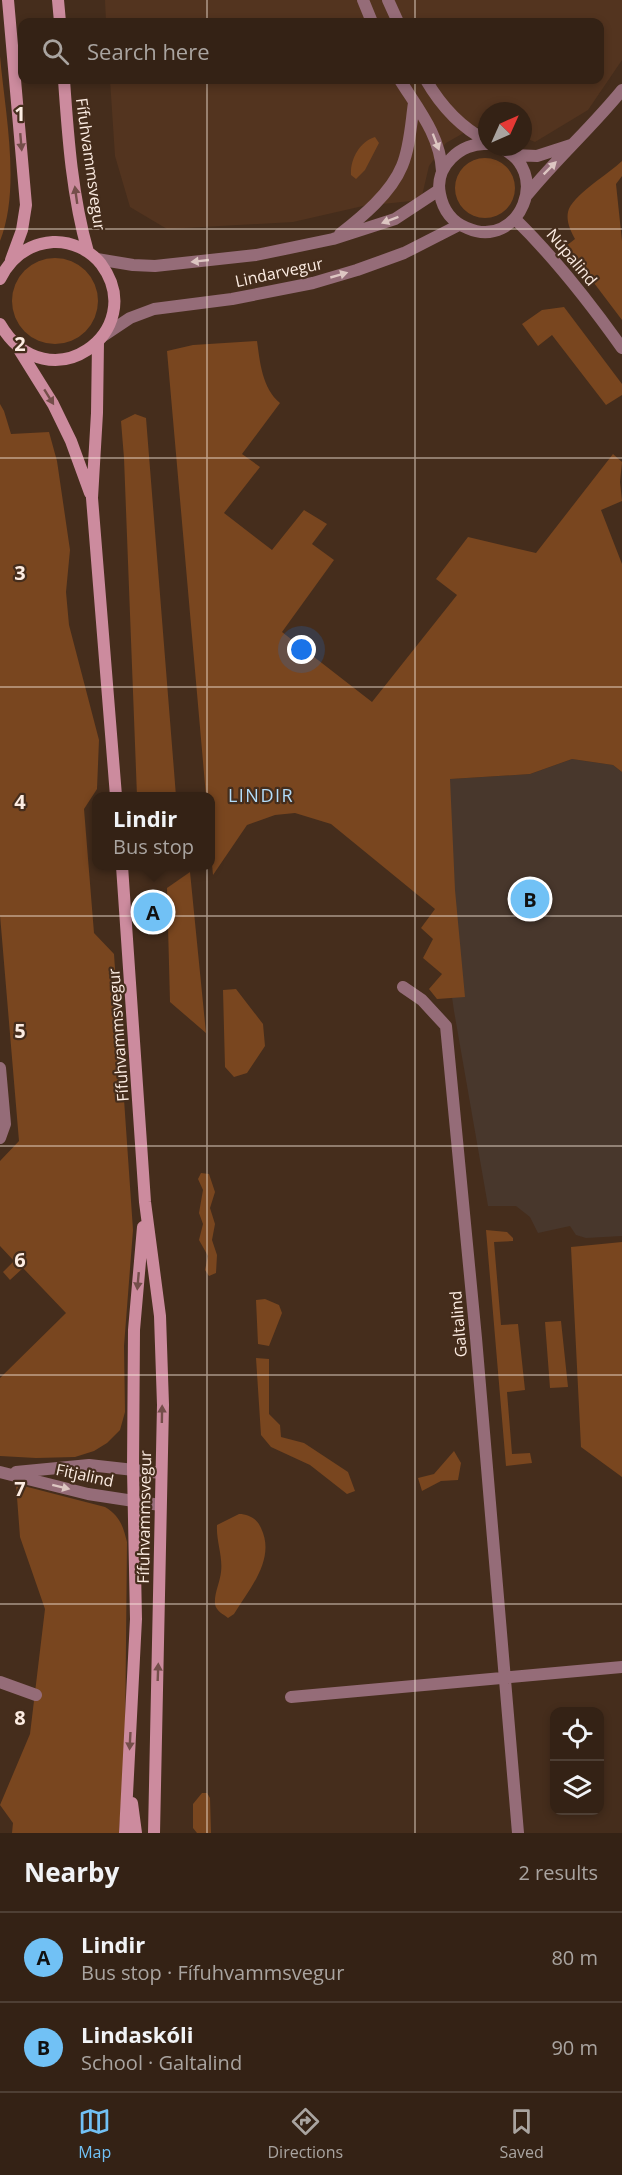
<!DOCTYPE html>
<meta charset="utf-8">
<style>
body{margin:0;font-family:"Open Sans",sans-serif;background:#3f2f22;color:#f1f3f6}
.controls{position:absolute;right:18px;bottom:18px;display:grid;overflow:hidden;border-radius:12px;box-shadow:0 3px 9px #0003}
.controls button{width:54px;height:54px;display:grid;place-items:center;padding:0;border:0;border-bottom:2px solid #4e3f34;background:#342215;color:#f1f3f6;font:30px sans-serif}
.compass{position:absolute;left:478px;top:102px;width:54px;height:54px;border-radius:50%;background:#342215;box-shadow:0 3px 9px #0003;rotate:45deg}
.you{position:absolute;left:302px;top:650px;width:21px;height:21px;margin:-15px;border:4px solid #fff;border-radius:50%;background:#1a73e8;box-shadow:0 0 0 9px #1a73e833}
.badge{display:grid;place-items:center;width:39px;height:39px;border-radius:50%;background:#71c1f5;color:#111;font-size:20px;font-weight:700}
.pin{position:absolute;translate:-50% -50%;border:3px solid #fff;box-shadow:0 2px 6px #0006}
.popup{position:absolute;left:92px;top:792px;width:123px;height:78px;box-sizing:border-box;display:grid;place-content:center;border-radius:12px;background:#342215;filter:drop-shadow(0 2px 4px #0005);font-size:20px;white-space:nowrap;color:#a9a4a0}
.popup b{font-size:22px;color:#f1f3f6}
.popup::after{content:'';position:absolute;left:50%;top:100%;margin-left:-12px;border:12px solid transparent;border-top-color:#342215}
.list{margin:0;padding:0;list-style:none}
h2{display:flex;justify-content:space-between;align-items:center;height:78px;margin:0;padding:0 24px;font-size:26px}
h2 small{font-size:20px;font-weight:400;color:#a9a4a0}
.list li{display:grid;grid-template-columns:39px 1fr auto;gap:18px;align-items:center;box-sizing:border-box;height:90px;padding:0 24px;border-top:2px solid #4e3f34}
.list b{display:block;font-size:22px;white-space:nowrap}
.list p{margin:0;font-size:20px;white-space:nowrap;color:#a9a4a0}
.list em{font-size:20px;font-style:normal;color:#a9a4a0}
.icon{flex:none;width:33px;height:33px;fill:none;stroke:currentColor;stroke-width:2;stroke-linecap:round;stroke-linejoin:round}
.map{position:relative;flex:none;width:622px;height:1833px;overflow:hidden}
.search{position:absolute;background:#342215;box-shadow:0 3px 9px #0003;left:18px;right:18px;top:18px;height:66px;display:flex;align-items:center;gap:15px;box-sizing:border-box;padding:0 21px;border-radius:12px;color:#a9a4a0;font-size:22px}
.sheet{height:258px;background:#342215}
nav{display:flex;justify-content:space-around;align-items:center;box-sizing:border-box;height:84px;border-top:2px solid #4e3f34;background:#342215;font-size:16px;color:#a9a4a0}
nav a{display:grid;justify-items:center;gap:3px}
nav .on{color:#71c1f5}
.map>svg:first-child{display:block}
.built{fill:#53341f}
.education{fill:#48372c}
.green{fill:#79461f}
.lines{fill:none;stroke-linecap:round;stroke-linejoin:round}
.minor{stroke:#956c78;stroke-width:12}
.tertiary{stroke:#956c78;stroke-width:12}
.secondary{stroke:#cc8b9e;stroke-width:12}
.oneway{fill:#744e4a}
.oneway2{fill:#ddc6c2}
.grid{fill:none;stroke:#fcece2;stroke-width:1.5;stroke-opacity:0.55}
.labels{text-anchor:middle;stroke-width:4.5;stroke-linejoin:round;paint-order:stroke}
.street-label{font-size:16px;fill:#fcece2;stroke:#452d1c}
.neighbourhood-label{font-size:18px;letter-spacing:1.5px;fill:#b3ddfa;stroke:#452d1c}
.grid-label{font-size:20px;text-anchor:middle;font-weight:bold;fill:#fcece2;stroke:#452d1c;stroke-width:4.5;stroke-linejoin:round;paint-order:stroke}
</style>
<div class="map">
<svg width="622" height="1833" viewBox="0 0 622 1833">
<rect width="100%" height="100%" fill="#452d1c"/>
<path class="built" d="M105,0H622V60L588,110L535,142L523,137V111H487V127H474L446,143L429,166L421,200L363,206L293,222L167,229L130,207L115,156L110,80H600V22H106Z"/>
<path class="education" d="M572,759L613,765L622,772V1236L586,1238L576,1235L570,1226L538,1233L530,1217L516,1206H488L454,1011L422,787L450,779L530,774Z"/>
<path class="green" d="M0,56C5,113 21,188 0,241Z
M375,137L379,143L365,170L356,179L351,175C350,160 359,142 375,137Z
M455 188a30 30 0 1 1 60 0a30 30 0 1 1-60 0Z
M622,161V176L616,184L622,241V320L566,246L575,239C571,231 566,222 568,212C571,196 610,173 622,161Z
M12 301a43 43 0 1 1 86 0a43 43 0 1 1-86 0Z
M564,307L622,384V395L606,405L552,335L538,346L522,324L542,310Z
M257,341C260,362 262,388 280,403L242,454L260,467L224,513L272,550L304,510L327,524L312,544L334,560L282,632L372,702L457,595L436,579L468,537L536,553L613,454L622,462L620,482L622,501L601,510L622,564V772L613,765L572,759L530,774L450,779L455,890L465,997L437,999L429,989L442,974L423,958L433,939L421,928L435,909L331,824L295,813L275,815L247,825L213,875L210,843V796H206L167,351L193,345Z
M0,404L4,411L11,434L49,432L57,461L70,550L66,592L69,625L99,740L97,789L84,809L94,933L114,954L133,1230L124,1346L125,1412L120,1430L107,1443L94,1451L75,1457L36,1458L0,1456V1378L66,1313L23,1268L10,1280L3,1272L14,1261L0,1246V1161L19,1141L0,915Z
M135,414L146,418L176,796H137L124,458L121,421Z
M190,872L206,1033L170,1002L167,888Z
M236,989L263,1024L265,1046L247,1073L234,1077L225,1067L223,990Z
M201,1173L209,1174L215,1192L210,1208L215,1224L212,1240L217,1255L216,1273L209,1276L205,1270L208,1256L199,1240L203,1224L199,1213L203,1190L198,1179Z
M486,1230L507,1232L513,1238V1241L494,1242L501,1325L518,1324L525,1390L507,1392L512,1454L530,1453L532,1463L506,1466Z
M622,1242V1477L581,1447L571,1247Z
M265,1299L279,1305L282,1313L269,1346L258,1344L256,1300Z
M561,1321L568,1387L550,1388L545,1322Z
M256,1358L269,1359V1414L280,1425L281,1437L304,1443L348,1472L355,1491L347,1494L310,1465L271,1447L261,1435Z
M454,1451L461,1463L458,1480L441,1481L422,1491L418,1478L434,1474Z
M16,1484L105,1507C120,1516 123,1526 127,1542L125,1743L119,1833H12L13,1823L0,1805L30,1734L45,1609L20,1537Z
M239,1514C249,1514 257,1519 261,1528C276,1559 250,1588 234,1614L228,1618C223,1614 216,1611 215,1604C214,1594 220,1582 221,1572C223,1556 216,1541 217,1525Z
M202,1793H207L210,1798L211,1833H197L193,1828V1804Z"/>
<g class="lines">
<path class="minor" d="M515,219C555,258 590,303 622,348
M403,987L422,1000L446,1026L476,1338L518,1833
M0,1068L5,1124L0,1138
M0,1472L88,1494L160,1505
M16,1472L89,1465L161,1473
M0,1682L36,1695
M291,1697L622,1667"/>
<path class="tertiary" d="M363,0L372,22
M388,0L398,22
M400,80C418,109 440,135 442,171
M426,80C441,106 460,127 487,141
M487,144C461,142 434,167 440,194C443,210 452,222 467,228C519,251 554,170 499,147
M513,155L537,156L571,145
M527,195C557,158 592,127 622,90
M340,234C362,217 391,193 402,166C410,147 411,123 414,103
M97,259L133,265L155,266L256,255L333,239L395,219L439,190
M103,336L130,318L154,309L232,299L313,283L357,270L404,253L459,225"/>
<path class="secondary" d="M8,0L26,205L22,230L11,260
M58,0L60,22
M64,80C68,137 72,196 88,252
M0,279C11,257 28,244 53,242C71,241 90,250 101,264C151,331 48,406 0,324
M98,342L97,413L92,498L116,796
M20,351L53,404L71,441L90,493
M122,866L145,1202L160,1316L163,1405L154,1833
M132,1803L136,1833
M125,1833L136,1619L133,1469L134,1330L143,1227"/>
</g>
<defs><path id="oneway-solid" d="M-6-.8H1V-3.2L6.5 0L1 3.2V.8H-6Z" transform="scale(1.5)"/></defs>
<g class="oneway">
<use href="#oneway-solid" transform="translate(21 142) rotate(85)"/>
<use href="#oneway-solid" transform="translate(76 195) rotate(-98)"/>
<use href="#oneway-solid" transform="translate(49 397) rotate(58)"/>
<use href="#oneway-solid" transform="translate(138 1281) rotate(95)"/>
<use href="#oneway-solid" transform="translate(162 1414) rotate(-89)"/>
<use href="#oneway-solid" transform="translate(158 1672) rotate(-88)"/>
<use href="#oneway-solid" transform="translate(130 1741) rotate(93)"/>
</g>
<g class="oneway2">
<use href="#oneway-solid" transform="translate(436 142) rotate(69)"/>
<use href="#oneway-solid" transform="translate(550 168) rotate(-45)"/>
<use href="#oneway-solid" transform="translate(390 220) rotate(159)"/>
<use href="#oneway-solid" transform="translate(200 261) rotate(174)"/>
<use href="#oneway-solid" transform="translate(339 275) rotate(-16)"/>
<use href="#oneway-solid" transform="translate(61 1487) rotate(14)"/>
</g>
<path class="grid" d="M207,0V22M415,0V22M207,80V1833M415,80V1833M0,229H622M0,458H622M0,687H622M0,916H622M0,1146H622M0,1375H622M0,1604H622"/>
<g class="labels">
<g class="street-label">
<text transform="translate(91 164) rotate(82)" y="6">Fífuhvammsvegur</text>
<text transform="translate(572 257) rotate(50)" y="6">Núpalind</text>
<text transform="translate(279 272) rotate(-12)" y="6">Lindarvegur</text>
<text transform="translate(118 1035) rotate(-94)" y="6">Fífuhvammsvegur</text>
<text transform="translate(458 1324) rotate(-95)" y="6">Galtalind</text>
<text transform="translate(85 1475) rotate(12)" y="6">Fitjalind</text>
<text transform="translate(144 1517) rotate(-89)" y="6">Fífuhvammsvegur</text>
</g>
<g class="neighbourhood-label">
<text x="261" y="802">LINDIR</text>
</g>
</g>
<g class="grid-label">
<text x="20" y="121">1</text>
<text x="20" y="351">2</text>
<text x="20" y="580">3</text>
<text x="20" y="809">4</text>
<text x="20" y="1038">5</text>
<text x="20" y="1267">6</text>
<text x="20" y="1496">7</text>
<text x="20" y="1725">8</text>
</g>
</svg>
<div class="controls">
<button><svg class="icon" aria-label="locate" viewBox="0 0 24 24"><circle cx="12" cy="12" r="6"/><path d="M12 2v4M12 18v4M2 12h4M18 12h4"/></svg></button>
<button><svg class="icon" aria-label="layers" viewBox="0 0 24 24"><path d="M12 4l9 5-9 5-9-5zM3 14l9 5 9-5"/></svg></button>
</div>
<svg class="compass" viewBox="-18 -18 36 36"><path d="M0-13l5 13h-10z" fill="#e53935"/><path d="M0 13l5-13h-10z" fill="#a9a4a0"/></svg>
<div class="you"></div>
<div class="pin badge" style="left:153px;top:912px">A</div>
<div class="popup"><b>Lindir</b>Bus stop</div>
<div class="pin badge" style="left:530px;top:899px">B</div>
<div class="search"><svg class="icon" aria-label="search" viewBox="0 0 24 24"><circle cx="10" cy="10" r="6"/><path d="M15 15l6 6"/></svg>Search here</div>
</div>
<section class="sheet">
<h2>Nearby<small>2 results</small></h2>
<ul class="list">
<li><span class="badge">A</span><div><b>Lindir</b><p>Bus stop · Fífuhvammsvegur</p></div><em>80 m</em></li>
<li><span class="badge">B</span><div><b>Lindaskóli</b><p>School · Galtalind</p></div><em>90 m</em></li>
</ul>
</section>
<nav>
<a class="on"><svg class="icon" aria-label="map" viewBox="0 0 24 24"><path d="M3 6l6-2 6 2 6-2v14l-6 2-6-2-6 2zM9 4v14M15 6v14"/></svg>Map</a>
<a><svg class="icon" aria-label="directions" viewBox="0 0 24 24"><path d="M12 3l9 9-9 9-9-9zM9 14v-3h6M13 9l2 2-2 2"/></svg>Directions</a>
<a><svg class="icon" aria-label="saved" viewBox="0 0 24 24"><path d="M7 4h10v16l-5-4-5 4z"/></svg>Saved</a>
</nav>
